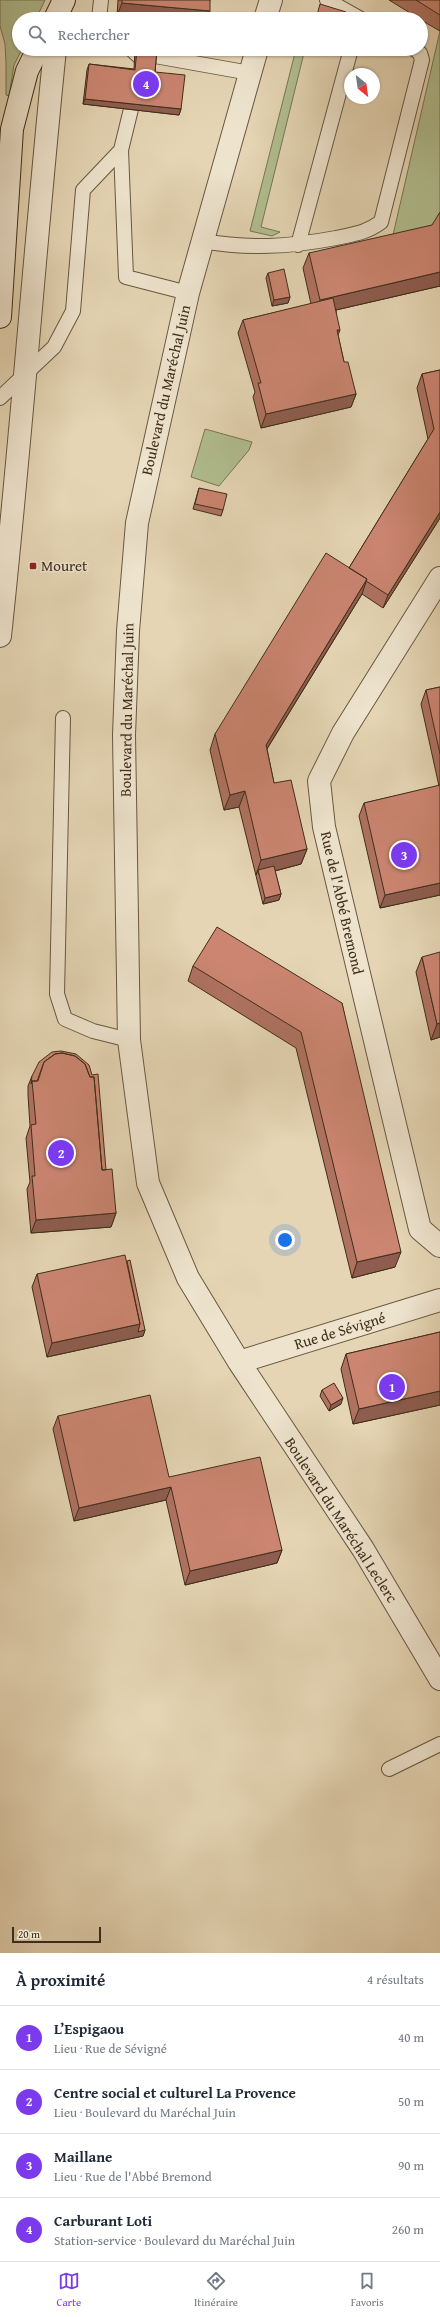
<!DOCTYPE html>
<html lang="fr">
<meta charset="utf-8">
<style>
body{margin:0;font-family:"Gentium Book Plus",serif;background:#f6f6f7;color:#1f2937}
.compass{position:absolute;left:344px;top:68px;width:36px;height:36px;border-radius:50%;background:#fff;box-shadow:0 1px 3px #0004;rotate:151deg}
.scale{position:absolute;left:12px;bottom:10px;width:89px;box-sizing:border-box;padding-left:4px;border:2px solid #3f2e1a;border-top:0;font-size:11px;line-height:14px;white-space:nowrap;color:#3f2e1a;-webkit-text-stroke:3px #eee4ce;paint-order:stroke}
.you{position:absolute;left:285px;top:1240px;width:14px;height:14px;margin:-10px;border:3px solid #fff;border-radius:50%;background:#1a73e8;box-shadow:0 0 0 6px #1a73e833}
.badge{display:grid;place-items:center;width:26px;height:26px;border-radius:50%;background:#7c3aed;color:#fff;font-size:13px;font-weight:700}
.pin{position:absolute;translate:-50% -50%;border:2px solid #fff;box-shadow:0 1px 4px #0006}
.list{margin:0;padding:0;list-style:none}
h2{display:flex;justify-content:space-between;align-items:center;height:52px;margin:0;padding:0 16px;font-size:17px}
h2 small{font-size:13px;font-weight:400;color:#747a83}
.list li{display:grid;grid-template-columns:26px 1fr auto;gap:12px;align-items:center;box-sizing:border-box;height:64px;padding:0 16px;border-top:1px solid #e0e1e3}
.list b{display:block;font-size:15px;white-space:nowrap}
.list p{margin:0;font-size:13px;white-space:nowrap;color:#747a83}
.list em{font-size:13px;font-style:normal;color:#747a83}
.icon{flex:none;width:22px;height:22px;fill:none;stroke:currentColor;stroke-width:2;stroke-linecap:round;stroke-linejoin:round}
.map{position:relative;flex:none;width:440px;height:1953px;overflow:hidden}
.search{position:absolute;background:#fff;box-shadow:0 1px 3px #0004;left:12px;right:12px;top:12px;height:44px;display:flex;align-items:center;gap:10px;box-sizing:border-box;padding:0 14px;border-radius:22px;color:#747a83;font-size:15px}
.sheet{height:308px;background:#fff}
nav{display:flex;justify-content:space-around;align-items:center;box-sizing:border-box;height:56px;border-top:1px solid #e0e1e3;background:#fff;font-size:11px;color:#747a83}
nav a{display:grid;justify-items:center;gap:2px}
nav .on{color:#7c3aed}
.map>svg:first-child{display:block}
.green{fill:#b1be90;stroke:#787655}
.lines{fill:none;stroke-linecap:round;stroke-linejoin:round}
.lane-casing{stroke:#685840;stroke-width:16}
.street-casing{stroke:#685840;stroke-width:24}
.secondary-casing{stroke:#3f2e1a;stroke-width:24}
.lane{stroke:#eee4ce;stroke-width:14}
.street{stroke:#eee4ce;stroke-width:22}
.secondary{stroke:#eee4ce;stroke-width:22}
.wall{fill:#af7261;stroke:#3f2e1a}
.shaded-wall{fill:#8e5d4f;stroke:#3f2e1a}
.building{fill:#cb8571;stroke:#3f2e1a}
.poi-dot{fill:#8f2418;stroke:#eee4ce;stroke-width:1.5}
.labels{text-anchor:middle;stroke-width:3;stroke-linejoin:round;paint-order:stroke}
.street-label{font-size:15px;fill:#3f2e1a;stroke:#eee4ce}
.poi-label{font-size:15px;fill:#3f2e1a;stroke:#eee4ce;text-anchor:start}
</style>
<div class="map">
<svg width="440" height="1953" viewBox="0 0 440 1953">
<rect width="100%" height="100%" fill="#e5d5b4"/>
<filter id="stains"><feTurbulence type="fractalNoise" baseFrequency=".005" numOctaves="4"/><feColorMatrix values="0 0 0 0 .2 0 0 0 0 .09 0 0 0 0 .02 0 0 0 .5 -.17"/></filter>
<radialGradient id="worn" r=".72"><stop offset=".6" stop-color="#630" stop-opacity="0"/><stop offset="1" stop-color="#630" stop-opacity=".3"/></radialGradient>
<path class="green" d="M0,0H45L36,19H19V49H22L14,65L9,96L6,95V64L5,44L0,26Z
M440,31V219L427,240L390,248Z
M296,49H305L261,227L280,232L272,236L250,231Z
M205,429L252,442L249,450L219,486L191,477Z"/>
<g class="lines">
<defs>
<path id="lane" d="M327,0L361,19
M99,19L101,0
M131,49L143,60
M155,56L250,73
M131,109L121,150L126,277L188,293
M202,241C250,249 288,247 336,238C354,234 366,233 381,222L422,60L420,53L414,49
M298,245L351,49
M0,398L54,347L73,311L83,190L121,150
M63,718L57,994L65,1019L93,1031L129,1040
M389,1769L440,1744"/>
<path id="street" d="M265,19L271,0
M257,49L188,293L137,523L128,631L124,735L129,1040L148,1183L188,1278L239,1362L363,1549L440,1679
M440,578L343,733L319,781L324,827L420,1229L440,1246
M0,636C21,441 35,245 55,49
M239,1362L440,1300"/>
<path id="secondary" d="M55,19L64,0
M0,317L12,129L27,71L38,49"/>
</defs>
<use href="#lane" class="lane-casing"/>
<use href="#street" class="street-casing"/>
<use href="#secondary" class="secondary-casing"/>
<use href="#lane" class="lane"/>
<use href="#street" class="street"/>
<use href="#secondary" class="secondary"/>
</g>
<path class="wall" d="M118,0H210L207,19H139V18L117,16Z
M389,0H440V31L421,20V19H420Z
M135,49H157L155,72L181,109L179,115L83,104L87,70L89,64L134,69Z
M309,253L440,286L336,310L338,335L344,362L356,394L351,407L261,428L253,397L255,392L238,333L243,320L311,304L303,268Z
M268,273L290,297L288,303L272,306L266,278Z
M440,370V518L383,608L362,594L267,749L274,783L307,849L301,864L275,871L281,894L279,900L263,904L239,807L224,810L210,750L215,734L349,568L428,439L417,388L422,374Z
M199,488L223,510L221,516L193,509Z
M440,687V895L380,908L359,816L364,803L439,786L421,704L426,690Z
M422,957L440,1037L431,1040L416,972Z
M193,966L342,1003L395,1267L352,1278L296,1048L188,981Z
M32,1076L106,1170L116,1213L111,1227L31,1233L27,1189L30,1182L26,1138L30,1126L28,1095V1086Z
M37,1274L145,1330L143,1336L47,1357L32,1287Z
M440,1332V1405L353,1424L341,1369L346,1354Z
M322,1390L341,1404L329,1411L320,1396Z
M58,1416L169,1477L282,1550L277,1563L185,1585L166,1500L74,1521L53,1429Z"/>
<path class="shaded-wall" d="M122,3L210,11L207,19H148L140,16L139,18L117,16Z
M85,99L181,109L179,115L83,104Z
M440,272V286L314,315L320,300Z
M290,297L288,303L272,306L274,300Z
M337,330H340L335,343Z
M356,394L351,407L261,428L266,414Z
M440,512V518L383,608L388,595Z
M367,579L362,594L260,760L266,745Z
M245,791L239,807L224,810L230,795Z
M307,849L301,864L259,875L258,870L256,875L261,860Z
M440,883V895L380,908L385,895Z
M281,894L279,900L263,904L265,898Z
M440,1023V1037L431,1040L437,1024Z
M116,1213L111,1227L31,1233L36,1220Z
M401,1252L395,1267L352,1278L357,1262Z
M140,1324L145,1330L143,1336L47,1357L52,1343Z
M440,1391V1405L353,1424L359,1409Z
M343,1398L341,1404L329,1411L331,1405Z
M171,1487L166,1500L74,1521L79,1508Z
M282,1550L277,1563L185,1585L190,1571Z"/>
<path class="building" d="M122,0H210V11L122,3Z
M416,0H440V15Z
M320,4L346,12L344,19H316Z
M140,16L160,18V19H140Z
M137,49H157L155,72L185,75L181,109L85,99L89,64L135,70Z
M440,212V272L320,300L309,253L432,225Z
M284,269L290,297L274,300L268,273Z
M333,298L340,330H337L344,362H348L356,394L266,414L258,383H261L243,320Z
M440,370V512L388,595L366,581L367,579L349,568L434,429L422,374Z
M199,488L227,494L223,510L195,504Z
M326,553L367,579L266,745L274,783L291,780L307,849L261,860L245,791L230,795L215,734Z
M440,687V754L426,690Z
M440,785V883L385,895L364,803Z
M274,866L281,894L265,898L258,870Z
M217,927L342,1003L401,1252L357,1262L301,1032L193,966Z
M440,952V1023L437,1024L422,957Z
M61,1051L76,1054L89,1065L92,1075L98,1074L106,1170H102L94,1077H90L85,1064L75,1056L62,1053L55,1054L44,1062L37,1081H32L31,1084L32,1076L39,1062L52,1052Z
M62,1053L75,1056L85,1064L90,1077H94L102,1170L112,1169L116,1213L36,1220L32,1176H35L31,1125L36,1124L32,1081H38L44,1062L55,1054Z
M125,1255L140,1324L52,1343L37,1274Z
M130,1260L145,1330L138,1332L140,1324L127,1261Z
M440,1332V1391L359,1409L346,1354Z
M334,1383L343,1398L331,1405L322,1390Z
M150,1395L169,1477L260,1457L282,1550L190,1571L171,1487L79,1508L58,1416Z"/>
<rect class="poi-dot" x="29" y="562" width="8" height="8" rx="2"/>
<g class="labels">
<g class="street-label">
<text transform="translate(166 390) rotate(-77)" y="5">Boulevard du Maréchal Juin</text>
<text transform="translate(127 710) rotate(-89)" y="5">Boulevard du Maréchal Juin</text>
<text transform="translate(342 903) rotate(77)" y="5">Rue de l'Abbé Bremond</text>
<text transform="translate(340 1331) rotate(-17)" y="5">Rue de Sévigné</text>
<text transform="translate(341 1520) rotate(57)" y="5">Boulevard du Maréchal Leclerc</text>
</g>
<g class="poi-label">
<text x="41" y="571">Mouret</text>
</g>
</g>
<rect width="100%" height="100%" filter="url(#stains)"/>
<rect width="100%" height="100%" fill="url(#worn)"/>
</svg>
<svg class="compass" viewBox="-18 -18 36 36"><path d="M0-13l5 13h-10z" fill="#e53935"/><path d="M0 13l5-13h-10z" fill="#747a83"/></svg>
<div class="scale">20 m</div>
<div class="you"></div>
<div class="pin badge" style="left:392px;top:1387px">1</div>
<div class="pin badge" style="left:61px;top:1153px">2</div>
<div class="pin badge" style="left:404px;top:855px">3</div>
<div class="pin badge" style="left:146px;top:84px">4</div>
<div class="search"><svg class="icon" aria-label="search" viewBox="0 0 24 24"><circle cx="10" cy="10" r="6"/><path d="M15 15l6 6"/></svg>Rechercher</div>
</div>
<section class="sheet">
<h2>À proximité<small>4 résultats</small></h2>
<ul class="list">
<li><span class="badge">1</span><div><b>L’Espigaou</b><p>Lieu · Rue de Sévigné</p></div><em>40 m</em></li>
<li><span class="badge">2</span><div><b>Centre social et culturel La Provence</b><p>Lieu · Boulevard du Maréchal Juin</p></div><em>50 m</em></li>
<li><span class="badge">3</span><div><b>Maillane</b><p>Lieu · Rue de l'Abbé Bremond</p></div><em>90 m</em></li>
<li><span class="badge">4</span><div><b>Carburant Loti</b><p>Station-service · Boulevard du Maréchal Juin</p></div><em>260 m</em></li>
</ul>
</section>
<nav>
<a class="on"><svg class="icon" aria-label="map" viewBox="0 0 24 24"><path d="M3 6l6-2 6 2 6-2v14l-6 2-6-2-6 2zM9 4v14M15 6v14"/></svg>Carte</a>
<a><svg class="icon" aria-label="directions" viewBox="0 0 24 24"><path d="M12 3l9 9-9 9-9-9zM9 14v-3h6M13 9l2 2-2 2"/></svg>Itinéraire</a>
<a><svg class="icon" aria-label="saved" viewBox="0 0 24 24"><path d="M7 4h10v16l-5-4-5 4z"/></svg>Favoris</a>
</nav>
